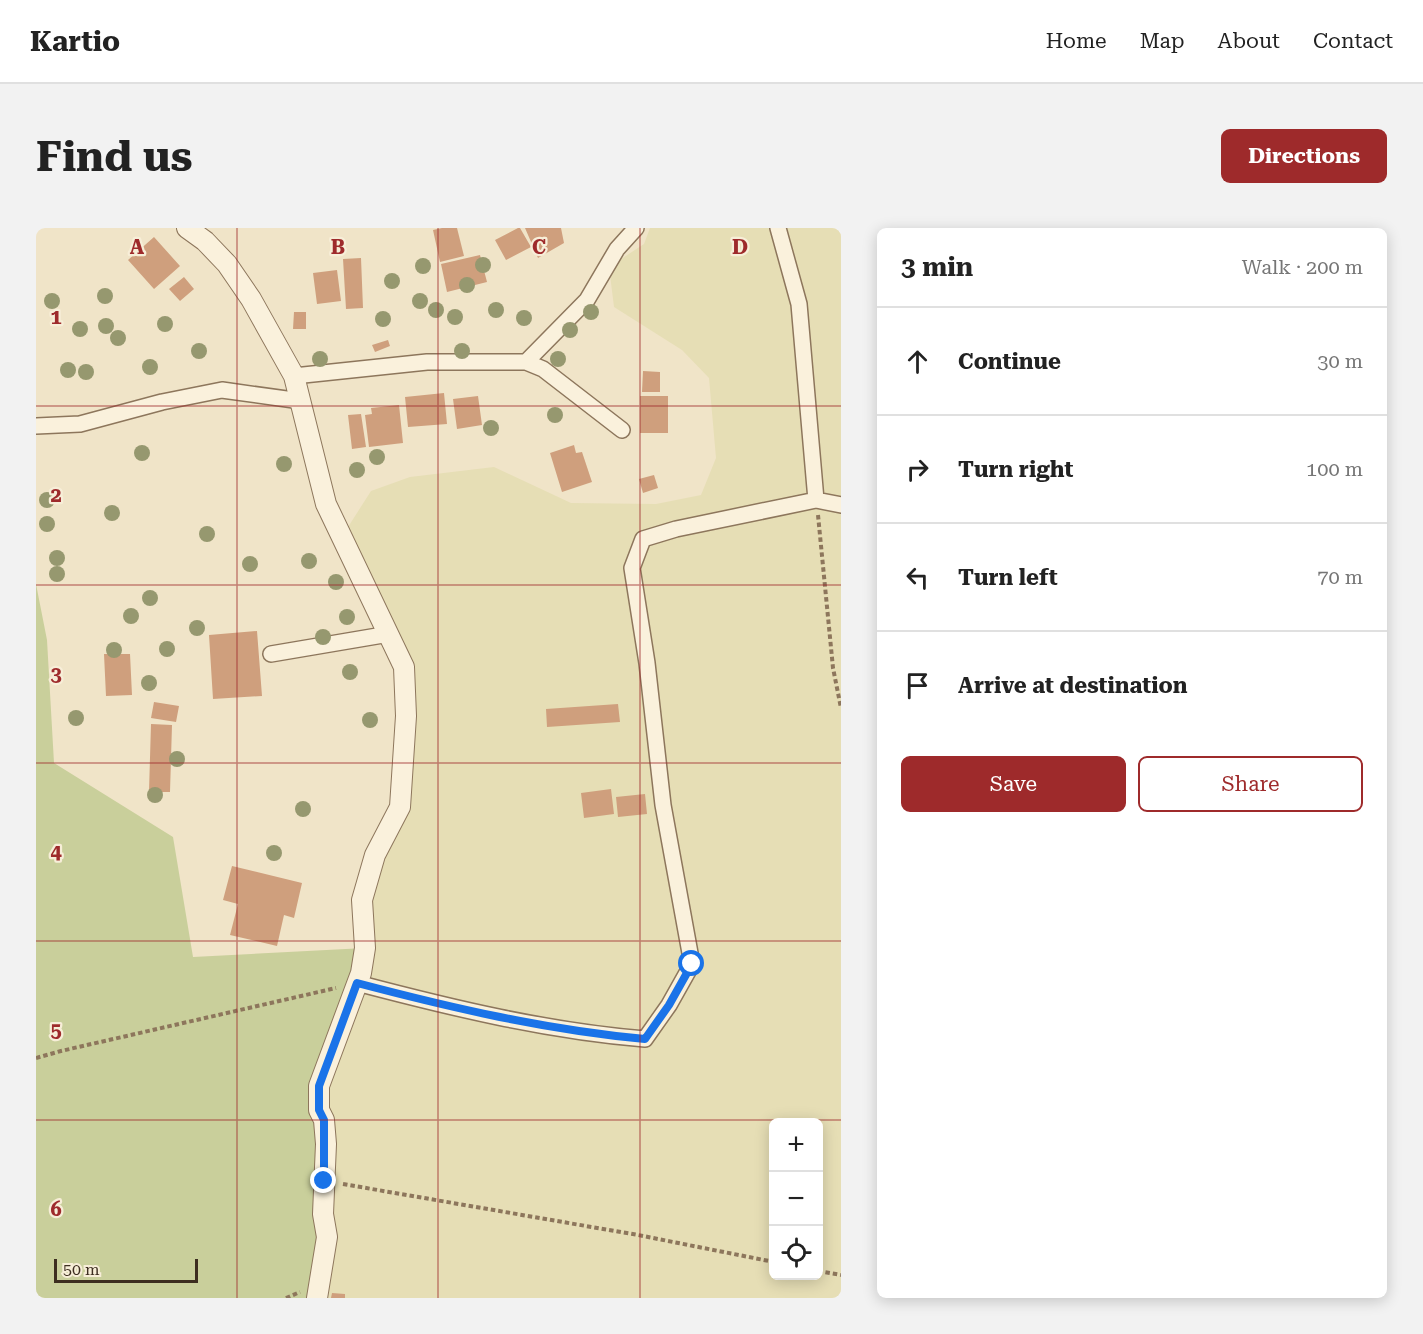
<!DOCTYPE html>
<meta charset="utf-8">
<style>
body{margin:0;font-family:"Roboto Serif",serif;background:#f2f2f2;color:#222}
.controls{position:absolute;right:18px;bottom:18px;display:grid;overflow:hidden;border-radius:9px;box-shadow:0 3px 15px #0003}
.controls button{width:54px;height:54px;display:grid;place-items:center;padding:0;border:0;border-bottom:2px solid #e0e0e0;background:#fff;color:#222;font:30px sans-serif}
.scale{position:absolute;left:18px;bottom:15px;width:144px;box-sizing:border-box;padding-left:6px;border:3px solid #3d2e20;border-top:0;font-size:16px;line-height:21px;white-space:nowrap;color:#3d2e20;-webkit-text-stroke:4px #f7eed8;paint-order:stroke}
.stop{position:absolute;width:18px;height:18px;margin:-14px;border:4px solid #1a73e8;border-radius:50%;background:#fff}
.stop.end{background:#1a73e8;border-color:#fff;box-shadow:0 2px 6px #0008}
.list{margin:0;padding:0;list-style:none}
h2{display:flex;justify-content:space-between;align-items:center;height:78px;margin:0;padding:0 24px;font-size:26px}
h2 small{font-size:20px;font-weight:400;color:#767676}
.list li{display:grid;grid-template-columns:39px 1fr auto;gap:18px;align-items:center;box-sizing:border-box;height:108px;padding:0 24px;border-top:2px solid #e0e0e0}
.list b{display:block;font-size:22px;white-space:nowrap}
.list em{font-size:20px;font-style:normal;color:#767676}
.actions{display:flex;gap:12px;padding:18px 24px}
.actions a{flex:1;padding:14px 0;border:2px solid #9e2a2b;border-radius:9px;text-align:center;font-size:21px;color:#9e2a2b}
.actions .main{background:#9e2a2b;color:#fff}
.icon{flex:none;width:33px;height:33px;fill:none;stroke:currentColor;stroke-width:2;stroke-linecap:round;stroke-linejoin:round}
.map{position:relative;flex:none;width:805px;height:1070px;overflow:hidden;border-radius:9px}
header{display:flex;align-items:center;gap:36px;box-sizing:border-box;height:84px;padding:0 30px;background:#fff;border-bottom:2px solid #e0e0e0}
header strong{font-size:28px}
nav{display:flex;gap:33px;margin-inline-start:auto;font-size:21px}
.intro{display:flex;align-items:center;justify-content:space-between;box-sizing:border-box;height:144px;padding:0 36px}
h1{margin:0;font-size:42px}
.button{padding:15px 27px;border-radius:9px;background:#9e2a2b;color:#fff;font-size:21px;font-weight:700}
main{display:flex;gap:36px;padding:0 36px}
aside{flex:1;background:#fff;border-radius:9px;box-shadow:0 3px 15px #0003}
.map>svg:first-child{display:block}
.farmland{fill:#e6deb5;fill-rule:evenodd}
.green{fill:#c9cf9b}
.building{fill:#cf9f7d}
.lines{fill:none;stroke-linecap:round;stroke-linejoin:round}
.minor-casing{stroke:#8d765c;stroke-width:18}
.tertiary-casing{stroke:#8d765c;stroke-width:22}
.path{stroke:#8d765c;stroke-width:4;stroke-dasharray:4.5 3;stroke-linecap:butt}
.minor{stroke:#faf1dc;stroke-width:15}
.tertiary{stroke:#faf1dc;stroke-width:20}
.tree{fill:#96986f}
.route{stroke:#1a73e8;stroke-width:8}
.grid{fill:none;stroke:#9e2a2b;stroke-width:1.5;stroke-opacity:0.55}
.grid-label{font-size:20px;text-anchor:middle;font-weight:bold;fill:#9e2a2b;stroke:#f7eed8;stroke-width:4.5;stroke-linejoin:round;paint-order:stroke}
</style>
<header>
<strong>Kartio</strong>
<nav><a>Home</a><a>Map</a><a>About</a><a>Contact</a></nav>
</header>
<div class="intro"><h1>Find us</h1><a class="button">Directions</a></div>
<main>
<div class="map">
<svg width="805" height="1070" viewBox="0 0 805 1070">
<rect width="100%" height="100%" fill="#f0e4c8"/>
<path class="farmland" d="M614,0H805V1070H281L283,882L325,745L326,672L364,579L368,439L305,310L335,263L374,249L458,239L535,275L620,276L665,267L680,230L673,150L646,122L578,79L573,39L608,16ZM738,894H782V1048H738Z"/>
<path class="green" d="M0,356L11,412L18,535L137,609L157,729L329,720L283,858L281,1070H0Z"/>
<path class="building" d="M406,0H421L428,28L404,34L397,2Z
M482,0H484L495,19L470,32L459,12Z
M489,0H525L528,15L502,30Z
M118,9L144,38L118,61L92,32Z
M444,27L451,54L411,64L405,36Z
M325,30L327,80L310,81L307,31Z
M301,42L305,73L281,76L277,45Z
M148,49L158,61L144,73L133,61Z
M258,84H270V101H257Z
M352,112L354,118L339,124L336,117Z
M607,143L624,144V164H606Z
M408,165L411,196L372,199L369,169Z
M442,168L446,197L421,201L417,171Z
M604,168H632V205H604Z
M363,177L367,215L333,219L329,187L336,186L335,180Z
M325,186L330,219L316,221L312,187Z
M538,217L540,225L546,224L556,254L526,264L514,225Z
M618,247L622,260L607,265L603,251Z
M221,403L226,468L177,471L173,407Z
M68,426H94L96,467L70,468Z
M118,474L143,478L140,494L115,490Z
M582,476L584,494L511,499L510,481Z
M115,496L136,497L134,564H113Z
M575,561L578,586L548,590L545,565Z
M609,566L611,586L582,589L580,569Z
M196,638L266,655L258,690L248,687L241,718L194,707L202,676L187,672Z
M296,1065L309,1066V1070H295Z"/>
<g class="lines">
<defs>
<path id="minor" d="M742,0L763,76L780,272
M490,134L551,72L581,21L600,0
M258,148L391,134H490L507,141L586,202
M0,198L44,196L126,174L186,162L265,173
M235,426L353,406
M321,755C416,780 511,803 609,811L633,777L656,736L627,577L611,435L596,340L607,311L640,301L780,272L805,277"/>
<path id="tertiary" d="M151,0L169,13L191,36L215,71L258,148L290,276L368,439L370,488L364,579L339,627L326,672L329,720L325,745L283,858V882L288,892L290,916L287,986L291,1009L281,1070"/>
</defs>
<use href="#minor" class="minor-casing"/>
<use href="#tertiary" class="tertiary-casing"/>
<path class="path" d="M782,287L797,440L805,480
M0,830L25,823L300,760
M307,956L602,1007L738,1034
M782,1043L805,1047
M250,1070L264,1064"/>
<use href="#minor" class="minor"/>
<use href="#tertiary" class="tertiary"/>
</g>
<g class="tree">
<circle cx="447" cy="37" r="8"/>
<circle cx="387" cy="38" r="8"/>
<circle cx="356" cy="53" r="8"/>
<circle cx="431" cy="57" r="8"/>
<circle cx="69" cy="68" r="8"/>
<circle cx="16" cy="73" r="8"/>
<circle cx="384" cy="73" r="8"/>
<circle cx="400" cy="82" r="8"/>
<circle cx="460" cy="82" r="8"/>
<circle cx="555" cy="84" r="8"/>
<circle cx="419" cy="89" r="8"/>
<circle cx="488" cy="90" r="8"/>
<circle cx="347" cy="91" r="8"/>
<circle cx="129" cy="96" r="8"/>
<circle cx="70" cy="98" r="8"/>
<circle cx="44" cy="101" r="8"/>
<circle cx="534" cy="102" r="8"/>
<circle cx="82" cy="110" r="8"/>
<circle cx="163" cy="123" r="8"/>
<circle cx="426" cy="123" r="8"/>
<circle cx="284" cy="131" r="8"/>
<circle cx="522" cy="131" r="8"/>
<circle cx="114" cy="139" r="8"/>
<circle cx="32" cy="142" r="8"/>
<circle cx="50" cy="144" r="8"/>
<circle cx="519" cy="187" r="8"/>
<circle cx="455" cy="200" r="8"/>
<circle cx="106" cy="225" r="8"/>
<circle cx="341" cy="229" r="8"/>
<circle cx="248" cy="236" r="8"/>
<circle cx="321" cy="242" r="8"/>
<circle cx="11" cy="272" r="8"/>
<circle cx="76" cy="285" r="8"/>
<circle cx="11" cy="296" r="8"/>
<circle cx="171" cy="306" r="8"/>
<circle cx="21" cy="330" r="8"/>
<circle cx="273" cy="333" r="8"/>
<circle cx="214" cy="336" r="8"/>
<circle cx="21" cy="346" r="8"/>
<circle cx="300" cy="354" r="8"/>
<circle cx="114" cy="370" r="8"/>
<circle cx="95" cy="388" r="8"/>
<circle cx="311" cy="389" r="8"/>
<circle cx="161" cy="400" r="8"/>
<circle cx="287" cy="409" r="8"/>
<circle cx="131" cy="421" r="8"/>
<circle cx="78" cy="422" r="8"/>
<circle cx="314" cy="444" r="8"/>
<circle cx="113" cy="455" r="8"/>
<circle cx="40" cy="490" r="8"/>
<circle cx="334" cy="492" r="8"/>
<circle cx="141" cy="531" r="8"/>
<circle cx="119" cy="567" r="8"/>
<circle cx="267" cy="581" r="8"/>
<circle cx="238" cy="625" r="8"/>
</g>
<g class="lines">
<path class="route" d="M288,953V892L283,882V858L321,755C416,780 511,802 609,811L633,777L656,736"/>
</g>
<path class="grid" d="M201,0V1070M402,0V1070M604,0V1070M0,178H805M0,357H805M0,535H805M0,713H805M0,892H805"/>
<g class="grid-label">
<text x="101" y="26">A</text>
<text x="302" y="26">B</text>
<text x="503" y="26">C</text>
<text x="704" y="26">D</text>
<text x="20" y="96">1</text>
<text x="20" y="274">2</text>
<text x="20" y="453">3</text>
<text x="20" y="631">4</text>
<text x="20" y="809">5</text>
<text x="20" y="988">6</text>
</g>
</svg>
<div class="controls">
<button>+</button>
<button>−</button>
<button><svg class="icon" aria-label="locate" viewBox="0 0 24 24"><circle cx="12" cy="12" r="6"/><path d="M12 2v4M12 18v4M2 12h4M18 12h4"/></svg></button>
</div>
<div class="scale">50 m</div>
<div class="stop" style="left:656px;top:736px"></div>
<div class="stop end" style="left:288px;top:953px"></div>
</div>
<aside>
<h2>3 min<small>Walk · 200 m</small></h2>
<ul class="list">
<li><svg class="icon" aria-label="ahead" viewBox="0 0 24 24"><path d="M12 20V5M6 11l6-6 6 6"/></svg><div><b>Continue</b></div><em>30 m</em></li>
<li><svg class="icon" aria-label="right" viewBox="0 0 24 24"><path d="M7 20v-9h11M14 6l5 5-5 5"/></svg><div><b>Turn right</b></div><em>100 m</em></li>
<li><svg class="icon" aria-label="left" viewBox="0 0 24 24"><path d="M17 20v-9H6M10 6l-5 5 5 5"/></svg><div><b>Turn left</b></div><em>70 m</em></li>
<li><svg class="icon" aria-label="arrive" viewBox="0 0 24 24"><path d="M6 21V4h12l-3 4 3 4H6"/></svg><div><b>Arrive at destination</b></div></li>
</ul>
<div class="actions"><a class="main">Save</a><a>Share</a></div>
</aside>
</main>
